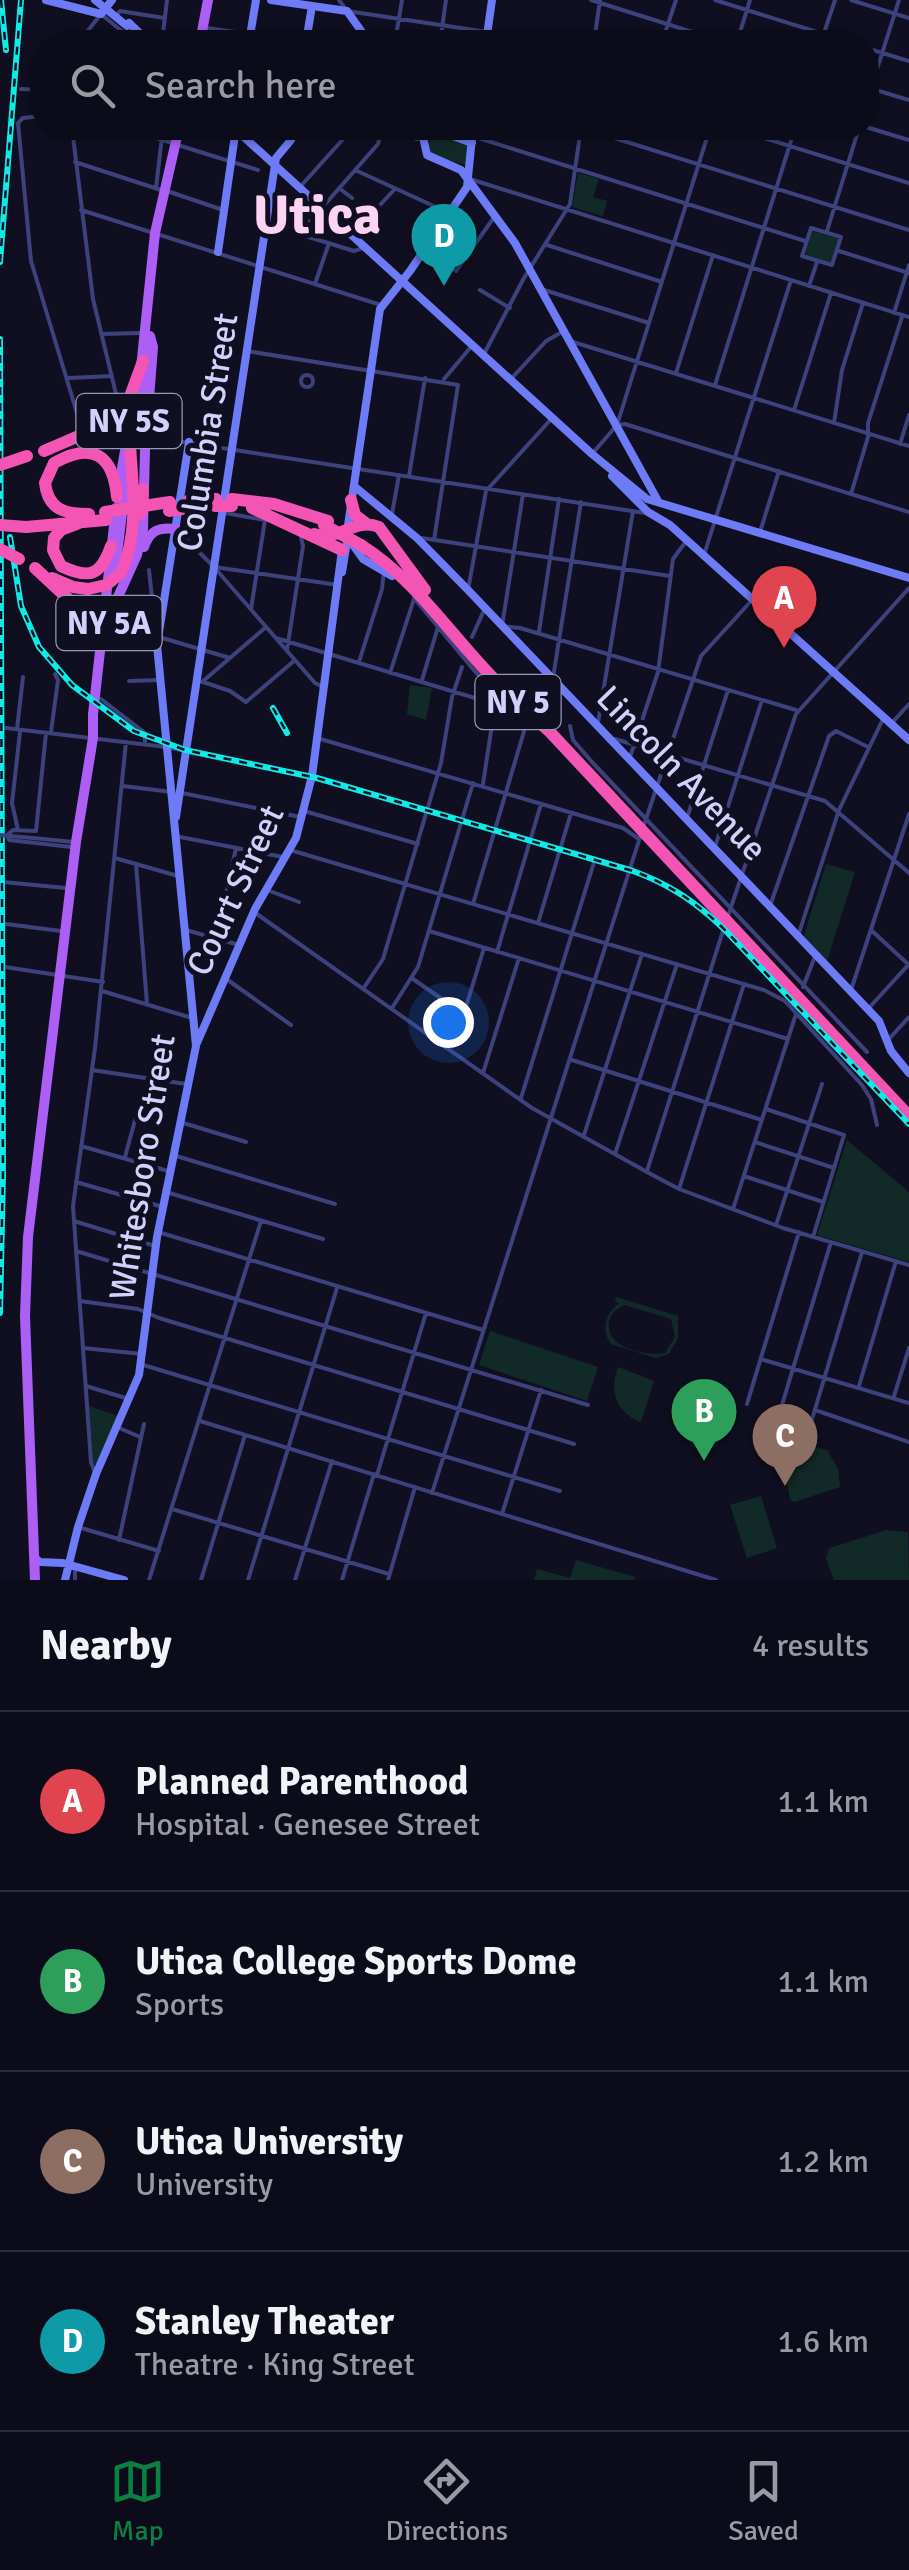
<!DOCTYPE html>
<meta charset="utf-8">
<style>
body{margin:0;font-family:Signika,sans-serif;background:#1a1926;color:#f1f3f6}
.you{position:absolute;left:448px;top:1022px;width:35px;height:35px;margin:-25px;border:8px solid #fff;border-radius:50%;background:#1a73e8;box-shadow:0 0 0 15px #1a73e833}
.badge{display:grid;place-items:center;width:65px;height:65px;border-radius:50%;background:#0b8043;color:#fff;font-size:32px;font-weight:700}
.pin{position:absolute;translate:-50% -82px;filter:drop-shadow(0 2px 5px #0008)}
.pin::after{content:'';position:absolute;top:52px;width:35px;height:30px;background:inherit;clip-path:polygon(0 0,100% 0,50% 100%)}
.list{margin:0;padding:0;list-style:none}
h2{display:flex;justify-content:space-between;align-items:center;height:130px;margin:0;padding:0 40px;font-size:42px}
h2 small{font-size:32px;font-weight:400;color:#9a9ba2}
.list li{display:grid;grid-template-columns:65px 1fr auto;gap:30px;align-items:center;box-sizing:border-box;height:180px;padding:0 40px;border-top:2px solid #2c2b38}
.list b{display:block;font-size:38px;white-space:nowrap}
.list p{margin:0;font-size:32px;white-space:nowrap;color:#9a9ba2}
.list em{font-size:32px;font-style:normal;color:#9a9ba2}
.icon{flex:none;width:55px;height:55px;fill:none;stroke:currentColor;stroke-width:2;stroke-linecap:round;stroke-linejoin:round}
.map{position:relative;flex:none;width:909px;height:1580px;overflow:hidden}
.search{position:absolute;background:#0c0b19;box-shadow:0 2px 8px #0004;left:30px;right:30px;top:30px;height:110px;display:flex;align-items:center;gap:25px;box-sizing:border-box;padding:0 35px;border-radius:40px;color:#9a9ba2;font-size:38px}
.sheet{height:850px;background:#0c0b19}
nav{display:flex;justify-content:space-around;align-items:center;box-sizing:border-box;height:140px;border-top:2px solid #2c2b38;background:#0c0b19;font-size:28px;color:#9a9ba2}
nav a{display:grid;justify-items:center;gap:5px}
nav .on{color:#0b8043}
.map>svg:first-child{display:block}
.green{fill:#122a27;fill-rule:evenodd}
.lines{fill:none;stroke-linecap:round;stroke-linejoin:round}
.street{stroke:#3d427d;stroke-width:4}
.secondary{stroke:#6e7bf6;stroke-width:8}
.primary{stroke:#ab5ff5;stroke-width:10}
.highway{stroke:#f454b4;stroke-width:12}
.rail-casing{stroke:#0febe7;stroke-width:6}
.rail{stroke:#100f21;stroke-width:2.5;stroke-dasharray:8;stroke-linecap:butt}
.street-bridge{stroke:#3d427d;stroke-width:4}
.secondary-bridge{stroke:#6e7bf6;stroke-width:8}
.highway-bridge{stroke:#f454b4;stroke-width:12}
.labels{text-anchor:middle;stroke-width:10;stroke-linejoin:round;paint-order:stroke}
.shield{fill:#100f21;stroke:#9797ba;stroke-width:2.5}
.shield-label{font-size:32px;font-weight:bold;fill:#d1d1fc}
.street-label{font-size:35px;fill:#d1d1fc;stroke:#100f21}
.town-label{font-size:55px;font-weight:bold;fill:#fcd3f2;stroke:#100f21}
</style>
<div class="map">
<svg width="909" height="1580" viewBox="0 0 909 1580">
<rect width="100%" height="100%" fill="#100f21"/>
<path class="green" d="M437,136L468,144L466,165L429,155L426,144Z
M578,173L599,179L593,197L607,201L603,216L572,207Z
M811,231L839,239L831,263L805,255Z
M410,685L432,688L426,720L407,714Z
M826,864L855,872L827,961L804,936Z
M847,1140L909,1192V1262L817,1235Z
M616,1297L678,1316V1338L669,1354L656,1358L611,1344C600,1329 606,1314 619,1303L615,1301ZM625,1305L671,1319L675,1337L665,1353C646,1357 604,1347 609,1322C611,1312 617,1309 625,1305Z
M490,1331L598,1367L587,1401L479,1365Z
M618,1367L654,1381L641,1422C616,1413 609,1390 618,1367Z
M89,1406L118,1416L96,1464L93,1463Z
M803,1444L827,1450L838,1469L840,1487L794,1502L790,1499L782,1453Z
M761,1496L777,1548L747,1558L730,1505Z
M887,1530L908,1532L909,1580H834L826,1558L829,1548Z
M576,1560L635,1577L634,1580H534L537,1569L570,1578Z"/>
<g class="lines">
<path class="street" d="M339,0L347,11L487,32
M591,0L724,42
M715,0L849,42
M851,0L909,18
M116,16L120,11L164,18
M207,28L305,42
M79,42L101,14L135,42
M162,42L167,0
M395,42L402,0
M440,42L446,0
M594,42L600,0
M662,42L676,0
M737,42L750,0
M821,42L835,0
M866,48L909,61
M866,87L909,100
M21,89L42,90
M866,104L899,0
M42,116L23,118L18,123L31,261L80,423L87,426
M866,127L909,140
M72,128L93,299L116,394L115,408L109,417
M124,128L172,143
M378,128L417,139L441,134
M582,128L909,230
M732,128L909,183
M472,136L805,241
M181,146L258,170
M75,162L161,190
M355,170L449,213
M470,179L909,317
M300,187L353,128
M156,188L163,128
M339,188L352,198
M170,192L223,210
M81,210L381,305
M811,228L841,237L832,265L802,256Z
M827,231L859,128
M353,234L394,190
M547,245L662,282
M366,247L354,251L299,234L378,144L382,129
M427,249L456,271L495,216
M839,251L909,273
M316,281L329,243
M809,286L817,262
M541,289L649,323
M480,290L510,308
M894,313L909,265
M101,334L141,333
M570,341L909,446
M247,351L458,385L434,540
M484,354L524,278L570,204L581,128
M676,373L713,255
M301 381a6 6 0 1 1 12 0a6 6 0 1 1-12 0Z
M68,378L112,376
M444,379L470,348
M511,379L546,341L562,332
M715,385L795,128
M794,410L831,293
M834,423L842,370L863,303
M617,425L625,424L909,512
M150,437L645,513
M900,444L909,415
M592,454L617,425L710,128
M409,476L425,378
M523,494L502,626L520,628L796,710
M851,494L868,437V423L902,317
M225,513L265,520
M392,514L399,475
M177,530L214,567L315,683L323,687
M760,532L779,471
M422,538L670,576
M704,555L791,280
M214,567L338,585
M149,570L156,635
M468,590L486,491L553,417
M414,598L473,669L511,709L527,721L473,904
M251,609L265,520
M539,632L559,499
M159,637L230,658
M472,637L485,608
M276,638L511,709
M287,650L303,546L301,537
M359,662L382,589L384,570
M390,673L414,599
M553,678L581,502
M422,680L438,627
M129,681L159,680
M202,682L266,627
M203,682L230,691L246,702L295,660
M101,699L145,733V742
M598,723L633,511
M891,724L909,704
M570,726L573,740L592,762L867,1052
M6,728L166,747L312,776L629,869
M17,729L23,677
M51,732L58,680L55,674
M317,738L623,828L639,839
M615,739L825,801L909,873
M630,757L658,672L673,559L687,540
M483,784L495,705
M123,786L172,792
M182,793L300,817
M304,811L418,844
M687,818L728,690
M644,825L701,656L753,599
M18,830L12,803L20,732
M7,835L13,830L36,831L46,733
M7,835L9,840L71,847
M175,836L283,857
M33,838L73,842
M715,847L762,700
M290,850L764,990L785,1001L862,1085L871,1099L877,1125
M115,858L178,876
M136,864L147,1004
M3,882L66,888
M267,890L299,902
M770,906L829,736L836,731L868,747
M254,912L532,1108L647,1172L679,1189L783,1228L909,1265
M538,923L571,813
M6,924L61,931
M186,930L239,945
M871,930L908,964
M429,931L788,1039
M798,936L839,810L884,717
M216,939L236,848
M497,952L541,804
M5,967L103,982
M225,978L291,1025
M413,979L462,1013
M803,987L816,954
M363,989L383,959L441,763L452,697L462,667
M851,990L909,814
M102,991L192,1018
M392,1008L418,967L473,783
M868,1009L909,964
M889,1039L909,1017
M446,1048L461,1023L484,948
M572,1060L762,1120
M92,1070L186,1084
M483,1073L519,958
M521,1098L595,859
M766,1109L844,1135L813,1237
M180,1122L246,1142
M584,1135L642,954
M755,1142L834,1168
M81,1146L168,1171
M615,1154L677,964
M173,1155L335,1204
M125,1157L138,1109
M647,1171L722,934L796,714L909,588
M744,1176L823,1202
M76,1182L163,1207
M679,1189L744,984
M166,1192L323,1239
M733,1209L796,1014
M74,1221L155,1246
M776,1225L822,1084
M158,1232L483,1330
M76,1251L588,1405
M80,1301L138,1309L159,1318L574,1444
M83,1348L142,1354
M761,1359L909,1403
M140,1364L560,1491
M86,1386L129,1399
M859,1386L896,1261
M894,1396L909,1348
M747,1404L799,1232
M815,1410L909,1442
M779,1415L831,1242
M200,1421L716,1580
M810,1426L862,1252
M117,1427L140,1437
M95,1473L91,1462L73,1206L95,1048L126,742
M377,1475L426,1313
M432,1493L641,834
M172,1509L389,1574
M502,1514L541,1390
M78,1527L159,1551
M119,1540L144,1424
M75,1580V1566
M149,1580L261,1221
M201,1580L245,1435
M248,1580L337,1288
M295,1580L332,1461
M342,1580L374,1474
M388,1580L415,1487"/>
<path class="secondary" d="M46,0L101,14L112,0
M271,0L347,11L369,42
M129,23L149,42
M249,42L256,0
M306,42L312,6
M486,42L492,0
M234,128L592,454L647,499L909,578
M421,128L427,155L461,170L515,243L658,501
M431,128L472,143
M218,252L236,128
M612,476L648,512L670,525L909,740
M354,486L417,538L468,590L879,1021L891,1051L909,1073
M347,532L380,309L410,271L467,187L473,128
M350,541L363,559L392,576
M342,572L347,542
M176,817L276,158L291,140L294,128
M197,1043L255,909L296,838L312,776L342,550
M34,1557L40,1562L63,1563L124,1580
M65,1580L78,1527L96,1474L139,1375L157,1237L196,1046L157,645L189,442"/>
<path class="primary" d="M200,42L208,0
M141,368L155,233L179,128
M138,406L147,364
M118,491L134,399
M144,547C150,530 159,527 176,529
M114,579L127,472
M108,634L117,599L137,555L143,529L145,450L153,347L150,336
M35,1580L25,1316L28,1237L76,842L93,738V714L116,508"/>
<path class="highway" d="M84,442L121,437
M44,451L116,420L125,410L143,361
M232,499L274,504L328,521
M351,500L355,515L367,524
M188,501L216,499
M150,505L170,502
M252,508L342,550
M89,514C65,514 48,510 45,483L54,463C93,441 113,455 117,497
M141,514L143,489
M77,524L61,530L54,538L53,550L61,566C90,580 101,575 111,546
M26,527L106,520
M314,534C340,542 354,517 379,527L425,590
M361,545C416,580 449,633 493,678C511,697 531,714 550,732L909,1116
M35,568L93,622L100,646
M121,573C139,534 133,488 130,446
M52,578L73,587L88,589"/>
<defs>
<path id="rail" d="M1,0L6,50
M0,262L21,0
M0,339L3,1174L0,1313
M10,537L21,606L39,647L72,685L134,731L185,750L317,778L633,871C669,884 696,902 724,929L909,1124
M273,708L287,733"/>
</defs>
<use href="#rail" class="rail-casing"/>
<use href="#rail" class="rail"/>
<path class="street-bridge" d="M0,835L33,838"/>
<path class="secondary-bridge" d="M95,0L127,26"/>
<path class="highway-bridge" d="M120,440H134
M0,465L27,456
M215,506H232
M169,511L188,508
M105,512L150,505
M0,525L26,527
M324,525L361,545
M0,549L19,559
M88,589L106,585L121,573"/>
</g>
<g class="labels">
<g class="shield">
<rect x="76.5" y="394" width="105" height="54" rx="8"/>
<rect x="56.5" y="596" width="105" height="54" rx="8"/>
<rect x="475.5" y="675" width="85" height="54" rx="8"/>
</g>
<g class="shield-label">
<text x="129" y="432">NY 5S</text>
<text x="109" y="634">NY 5A</text>
<text x="518" y="713">NY 5</text>
</g>
<g class="street-label">
<text transform="translate(207 432) rotate(-81)" y="12">Columbia Street</text>
<text transform="translate(682 773) rotate(46)" y="12">Lincoln Avenue</text>
<text transform="translate(235 890) rotate(-65)" y="12">Court Street</text>
<text transform="translate(142 1167) rotate(-81)" y="12">Whitesboro Street</text>
</g>
<g class="town-label">
<text x="317" y="233">Utica</text>
</g>
</g>
</svg>
<div class="you"></div>
<div class="pin badge" style="left:784px;top:648px;background:#e0444e">A</div>
<div class="pin badge" style="left:704px;top:1461px;background:#2e9e5b">B</div>
<div class="pin badge" style="left:785px;top:1486px;background:#8d6e63">C</div>
<div class="pin badge" style="left:444px;top:286px;background:#0f9aa8">D</div>
<div class="search"><svg class="icon" aria-label="search" viewBox="0 0 24 24"><circle cx="10" cy="10" r="6"/><path d="M15 15l6 6"/></svg>Search here</div>
</div>
<section class="sheet">
<h2>Nearby<small>4 results</small></h2>
<ul class="list">
<li><span class="badge" style="background:#e0444e">A</span><div><b>Planned Parenthood</b><p>Hospital · Genesee Street</p></div><em>1.1 km</em></li>
<li><span class="badge" style="background:#2e9e5b">B</span><div><b>Utica College Sports Dome</b><p>Sports</p></div><em>1.1 km</em></li>
<li><span class="badge" style="background:#8d6e63">C</span><div><b>Utica University</b><p>University</p></div><em>1.2 km</em></li>
<li><span class="badge" style="background:#0f9aa8">D</span><div><b>Stanley Theater</b><p>Theatre · King Street</p></div><em>1.6 km</em></li>
</ul>
</section>
<nav>
<a class="on"><svg class="icon" aria-label="map" viewBox="0 0 24 24"><path d="M3 6l6-2 6 2 6-2v14l-6 2-6-2-6 2zM9 4v14M15 6v14"/></svg>Map</a>
<a><svg class="icon" aria-label="directions" viewBox="0 0 24 24"><path d="M12 3l9 9-9 9-9-9zM9 14v-3h6M13 9l2 2-2 2"/></svg>Directions</a>
<a><svg class="icon" aria-label="saved" viewBox="0 0 24 24"><path d="M7 4h10v16l-5-4-5 4z"/></svg>Saved</a>
</nav>
